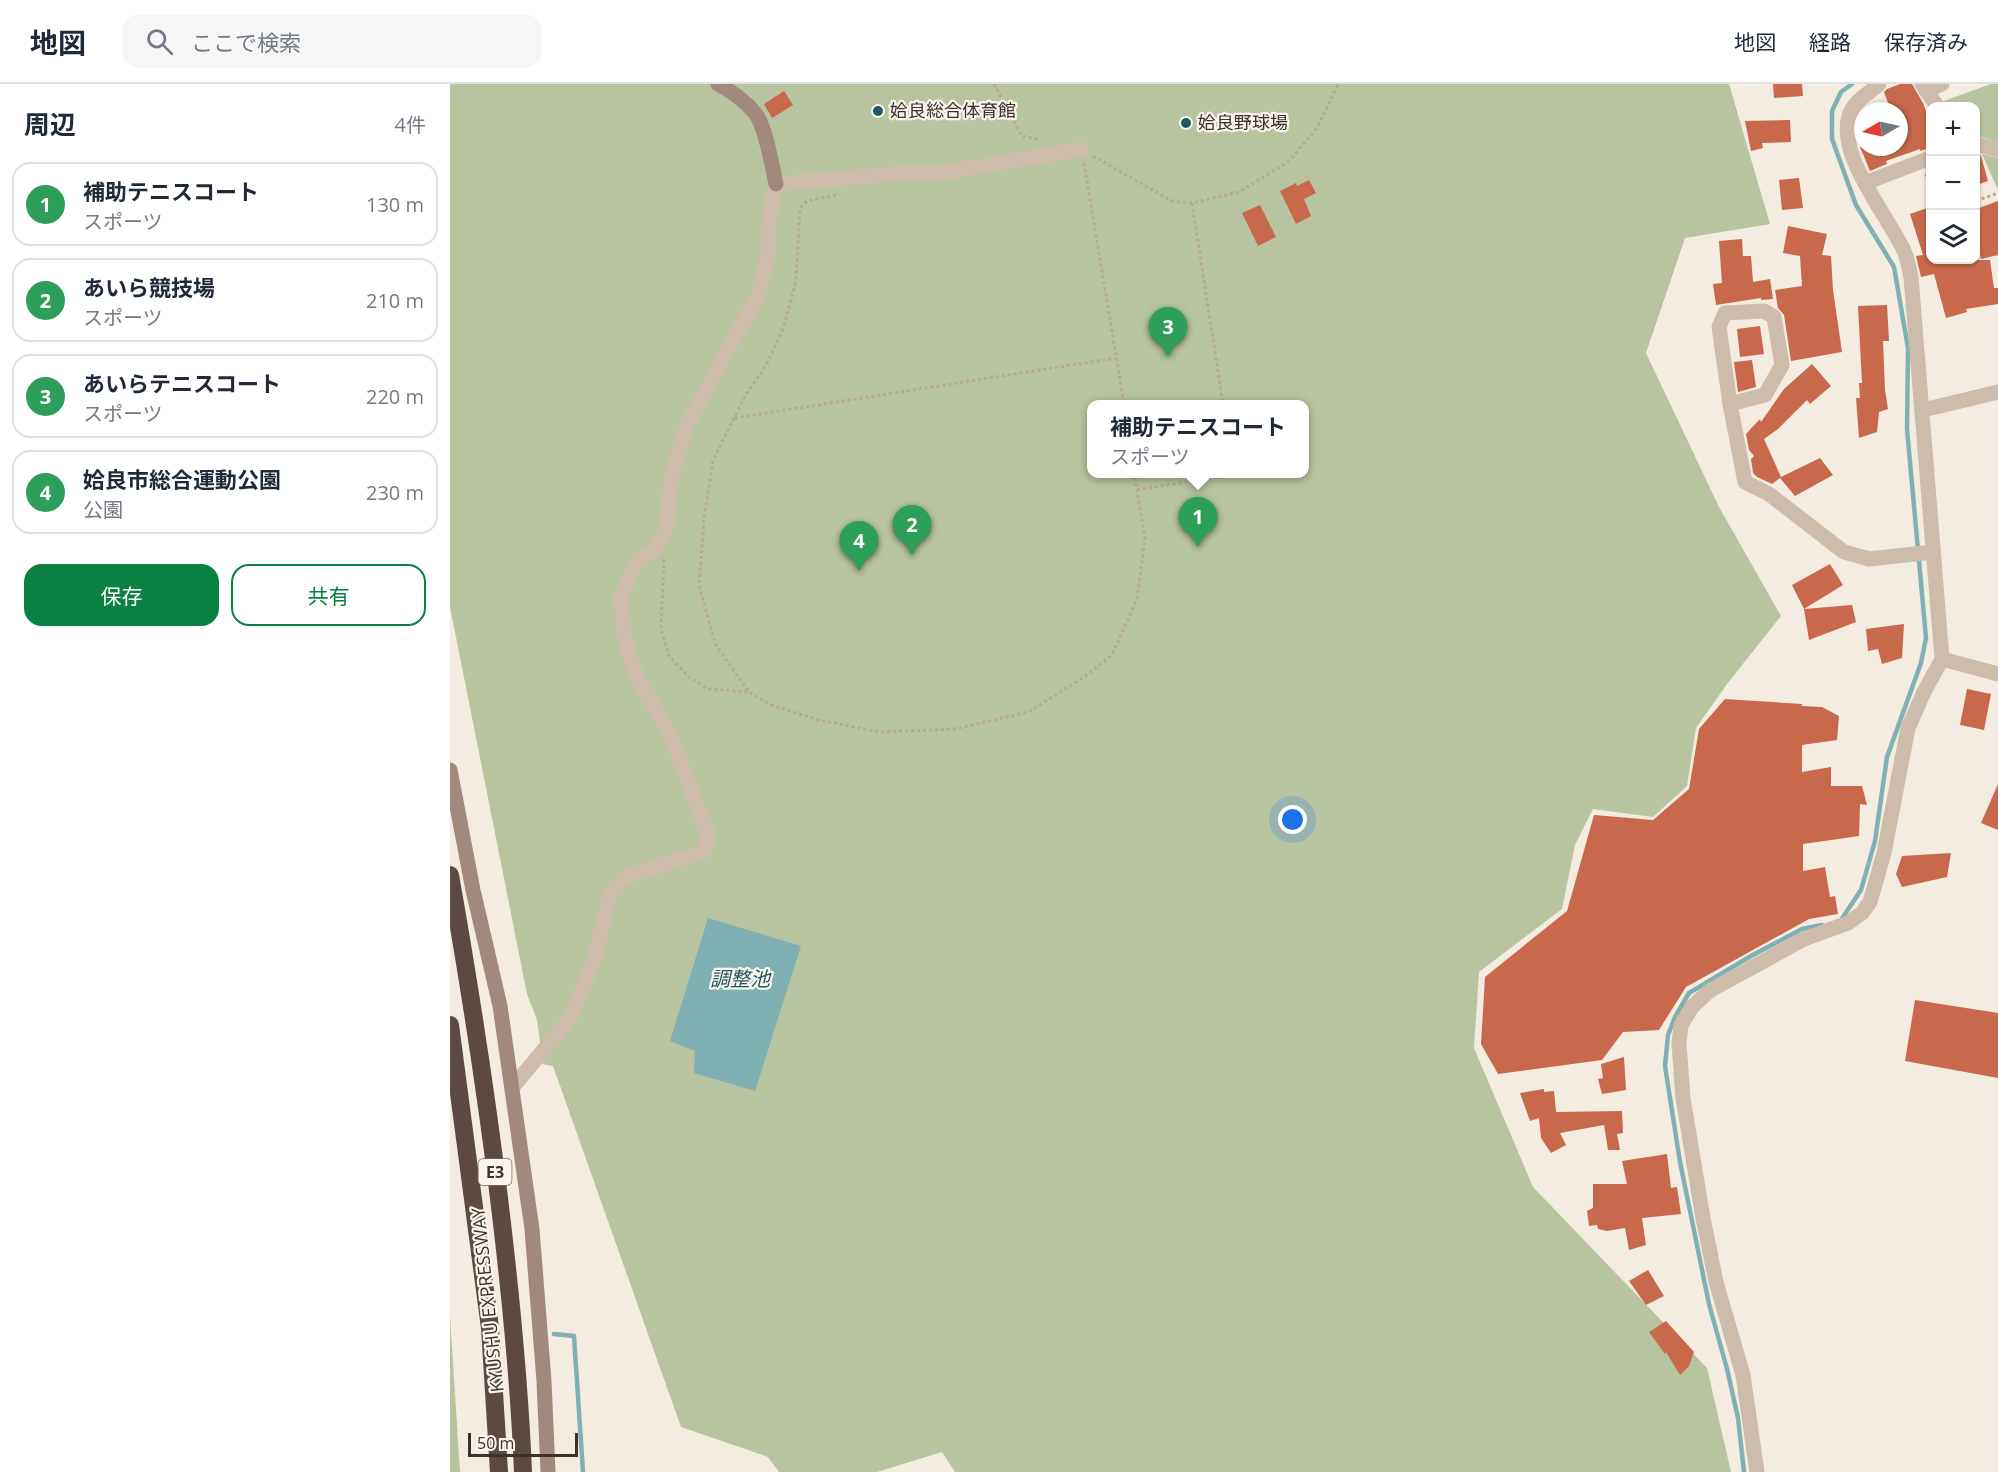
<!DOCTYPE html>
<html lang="ja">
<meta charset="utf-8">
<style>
body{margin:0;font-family:"Open Sans","Noto Sans JP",sans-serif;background:#f6f6f7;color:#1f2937}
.controls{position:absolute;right:18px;top:18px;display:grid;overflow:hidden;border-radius:12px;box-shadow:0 2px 4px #0004}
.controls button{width:54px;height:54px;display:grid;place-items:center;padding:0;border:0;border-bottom:2px solid #e0e1e3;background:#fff;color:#1f2937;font:30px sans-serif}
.compass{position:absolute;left:1404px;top:18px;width:54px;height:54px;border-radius:50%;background:#fff;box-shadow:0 2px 4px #0004;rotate:261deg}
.scale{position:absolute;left:18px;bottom:15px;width:110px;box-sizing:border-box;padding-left:6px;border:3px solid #3b302b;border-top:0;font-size:16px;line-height:21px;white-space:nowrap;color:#3b302b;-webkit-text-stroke:4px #fbf5ee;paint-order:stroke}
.you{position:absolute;left:843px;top:736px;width:21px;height:21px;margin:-15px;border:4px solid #fff;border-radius:50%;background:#1a73e8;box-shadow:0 0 0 9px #1a73e833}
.badge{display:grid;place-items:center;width:39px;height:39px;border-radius:50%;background:#0b8043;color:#fff;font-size:20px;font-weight:700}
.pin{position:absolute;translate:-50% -50px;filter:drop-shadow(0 2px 3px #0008)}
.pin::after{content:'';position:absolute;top:32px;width:21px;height:18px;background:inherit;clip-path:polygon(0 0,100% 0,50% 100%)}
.popup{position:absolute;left:637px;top:316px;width:222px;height:78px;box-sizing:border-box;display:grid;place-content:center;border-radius:12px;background:#fff;filter:drop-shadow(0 2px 4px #0005);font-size:20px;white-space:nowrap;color:#747a83}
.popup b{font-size:22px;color:#1f2937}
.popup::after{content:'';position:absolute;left:50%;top:100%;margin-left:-12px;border:12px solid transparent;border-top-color:#fff}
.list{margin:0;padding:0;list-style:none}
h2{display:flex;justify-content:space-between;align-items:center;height:78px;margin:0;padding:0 24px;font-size:26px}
h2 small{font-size:20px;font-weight:400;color:#747a83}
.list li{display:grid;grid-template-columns:39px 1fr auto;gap:18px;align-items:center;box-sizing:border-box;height:84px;margin:0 12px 12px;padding:0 12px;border:2px solid #e0e1e3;border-radius:18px}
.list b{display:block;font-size:22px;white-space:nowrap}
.list p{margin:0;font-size:20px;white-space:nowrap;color:#747a83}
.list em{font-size:20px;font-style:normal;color:#747a83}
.actions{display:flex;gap:12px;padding:18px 24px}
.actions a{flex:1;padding:14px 0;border:2px solid #0b8043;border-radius:18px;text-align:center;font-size:21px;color:#0b8043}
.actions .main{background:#0b8043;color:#fff}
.icon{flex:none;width:33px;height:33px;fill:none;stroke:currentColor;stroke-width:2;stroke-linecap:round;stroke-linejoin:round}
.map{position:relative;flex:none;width:1548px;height:1388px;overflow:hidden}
header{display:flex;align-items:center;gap:36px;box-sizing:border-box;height:84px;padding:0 30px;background:#fff;border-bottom:2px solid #e0e1e3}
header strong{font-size:28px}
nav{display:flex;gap:33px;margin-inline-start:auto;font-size:21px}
.search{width:420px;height:54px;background:#f6f6f7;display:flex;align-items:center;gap:15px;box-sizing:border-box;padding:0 21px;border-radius:18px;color:#747a83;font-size:22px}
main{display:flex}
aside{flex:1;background:#fff}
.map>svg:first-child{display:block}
.green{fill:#b8c4a0;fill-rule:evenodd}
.water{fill:#7fb0b2}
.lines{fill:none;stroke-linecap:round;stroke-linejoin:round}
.stream{stroke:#7fb0b2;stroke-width:4.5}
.building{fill:#c8694b}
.path{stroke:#b9a596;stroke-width:3;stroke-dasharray:3 3;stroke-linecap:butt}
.street{stroke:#cdbbac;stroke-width:15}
.secondary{stroke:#a18a7d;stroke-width:15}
.highway{stroke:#5c4a42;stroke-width:18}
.poi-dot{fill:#1f5a5e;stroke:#fbf5ee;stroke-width:2}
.labels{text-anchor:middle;stroke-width:4.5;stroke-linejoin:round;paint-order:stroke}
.shield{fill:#fbf5ee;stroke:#756b66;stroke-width:1.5}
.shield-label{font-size:16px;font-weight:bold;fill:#3b302b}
.poi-label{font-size:18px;fill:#3b302b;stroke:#fbf5ee;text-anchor:start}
.street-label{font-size:18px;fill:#3b302b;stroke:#fbf5ee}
.water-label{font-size:20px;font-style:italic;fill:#1f5a5e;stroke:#fbf5ee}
</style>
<header>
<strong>地図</strong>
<div class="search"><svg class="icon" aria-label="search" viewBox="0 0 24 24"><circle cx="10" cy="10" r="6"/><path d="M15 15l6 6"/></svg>ここで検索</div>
<nav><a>地図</a><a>経路</a><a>保存済み</a></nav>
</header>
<main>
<aside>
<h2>周辺<small>4件</small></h2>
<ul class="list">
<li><span class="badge" style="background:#2e9e5b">1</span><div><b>補助テニスコート</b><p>スポーツ</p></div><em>130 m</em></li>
<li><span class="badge" style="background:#2e9e5b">2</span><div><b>あいら競技場</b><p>スポーツ</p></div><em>210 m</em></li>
<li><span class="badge" style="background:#2e9e5b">3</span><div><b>あいらテニスコート</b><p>スポーツ</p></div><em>220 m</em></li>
<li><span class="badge" style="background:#2e9e5b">4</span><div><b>姶良市総合運動公園</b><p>公園</p></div><em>230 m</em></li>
</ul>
<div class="actions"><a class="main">保存</a><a>共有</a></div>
</aside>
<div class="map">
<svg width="1548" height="1388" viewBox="0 0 1548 1388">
<rect width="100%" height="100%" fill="#f4ebe1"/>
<path class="green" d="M0,0H1279L1320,140L1235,154L1196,269L1269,423L1331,532L1277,600L1246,644L1237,702L1203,733L1143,725L1125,761L1112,825L1029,888L1024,964L1083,1103L1257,1284L1281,1388H505L492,1368L427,1388H329L318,1373L231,1343L103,982L93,980L87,936L77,910L0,523ZM642,320H855V390H642Z
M1541,0H1548V59L1526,51V22H1495L1491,18Z
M1532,70L1548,74V106Z
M0,1232L10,1388H0Z"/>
<path class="water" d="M258,834L351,862L305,1007L244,989L245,967L220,957Z"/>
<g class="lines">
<path class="stream" d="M1391,836L1411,806L1425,757L1437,673L1471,579L1476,554L1457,345L1458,264L1444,183L1406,121L1382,55V27L1391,8L1402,0
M104,1250L124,1252L133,1388
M1294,1388L1288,1334L1277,1285L1259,1220L1230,1078L1215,982L1218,951L1225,933L1239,909L1301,872L1352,845L1372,841"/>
</g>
<path class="building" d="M1323,0H1352L1353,12L1324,14Z
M1450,0H1462L1473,19L1480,38V64L1470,67V65L1436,77L1437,80L1420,87L1410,63H1449V27H1441L1434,8L1437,5Z
M334,7L343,21L322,34L314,20Z
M1340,36L1341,58L1312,59L1313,64L1301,67L1295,37Z
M1526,70L1531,72L1538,97L1526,101Z
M1349,94L1353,124L1332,126L1329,96Z
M859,96L866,109L854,115L861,132L846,140L830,107L846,99L847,102Z
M1548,117V171L1531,175L1526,153V125Z
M810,121L826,153L808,162L792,129Z
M1480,123V176H1540L1544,204H1548V220L1516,225L1517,228L1496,234L1484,190L1471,193L1466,172L1473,171L1460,130Z
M1338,142L1377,150L1372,171L1381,172L1383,206L1392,268L1341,277L1334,231L1328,224L1325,206L1352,202L1350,172L1333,169Z
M1292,155L1293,172H1301L1303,198L1320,195L1323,215L1311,216V214L1266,221L1263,200L1272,199L1269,157Z
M1437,221L1439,257H1433L1435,306L1438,325L1429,328L1427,348L1409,354L1406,314H1410L1409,299H1412L1408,222Z
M1310,242L1314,270L1290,273L1287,245Z
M1302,276L1306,303L1288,308L1284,278Z
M1362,280L1381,302L1360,320L1357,316L1328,345L1314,355L1331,393L1370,374L1383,391L1345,412L1330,394L1322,400L1307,393L1303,389L1301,375L1304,372L1299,366L1296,350L1310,335L1311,338L1334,305Z
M1380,480L1393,501L1354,525L1342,501Z
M1402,521L1406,538L1359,556L1354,525Z
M1454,540L1452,574L1432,580L1428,565L1418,567L1416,545Z
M1517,605L1541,610L1534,646L1510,641Z
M1275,615L1352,620V622L1372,623L1389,632L1387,656L1352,661V688L1381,683V702H1412L1417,721L1410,720L1409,752L1353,760V787L1375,783L1380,813L1385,812L1388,830L1359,835L1236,903L1209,946L1173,948L1152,976L1048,990L1031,960L1035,893L1117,827L1144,731L1203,736L1239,705L1249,645Z
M1548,700V746L1531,739Z
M1501,769L1497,793L1452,803L1446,790L1452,772Z
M1465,916L1548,929V994L1455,977Z
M1174,973L1176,1006L1152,1010L1148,995L1153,994L1151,980Z
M1094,1005V1008L1104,1007L1106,1028L1172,1027L1173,1049L1167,1050L1170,1066H1158L1154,1041L1110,1049L1116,1061L1101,1069L1091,1054L1089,1034L1080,1037L1070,1009Z
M1217,1070L1221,1104L1227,1103L1231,1130L1192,1134L1196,1161L1179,1166L1175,1144L1157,1147L1148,1145L1147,1141L1139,1142L1137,1127L1143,1124V1100H1177L1172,1077Z
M1198,1186L1214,1212L1196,1221L1179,1197Z
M1216,1237L1244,1268L1239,1282L1230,1291L1216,1268L1215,1270L1199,1248Z"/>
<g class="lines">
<path class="path" d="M544,0L572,52L591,56
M643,72L722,117L742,119L789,108L838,78L867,44L888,0
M634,79L674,320
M1476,90L1480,102
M386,111L357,117L350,124L346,197L334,242L317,280L295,312L263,376L254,435L249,502L266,561L299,608L321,621L369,636L430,648L505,645L578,628L633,594L662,571L687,515L695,454L684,390
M1526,117L1548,109
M742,119L773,320
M285,334L666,274
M687,406L784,390
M214,475L211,544L219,572L240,594L259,605L299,608"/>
<path class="street" d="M1472,0L1487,22
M1476,7L1492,0
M1526,60L1548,66
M1415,99L1480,74
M1280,320L1315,311L1332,281L1324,233L1314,227L1275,229L1269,243L1280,320L1295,398L1319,410L1394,468L1419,475L1483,468
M1473,326L1548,308
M1492,575L1548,590
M62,1004L121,933L146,871L160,809L175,793L255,767L258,750L220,650L187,593L175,556L171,514L187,477L204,466L216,447L222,389L238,339L308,211L318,171L319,136L326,100L453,89L498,88L632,65
M1307,1388L1293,1291L1266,1198L1253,1134L1233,1014L1229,960L1231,941L1242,923L1259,907L1354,855L1398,839L1412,829L1420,818L1434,769L1458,644L1474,608L1492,575L1461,193C1459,185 1458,175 1454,167C1438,131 1380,64 1402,25C1407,15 1421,8 1429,0"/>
<path class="secondary" d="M268,0C281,7 295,17 305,29C316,43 322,82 326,100
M0,686L23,806L50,922L82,1145L94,1297L98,1388"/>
<path class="highway" d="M0,791C18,893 34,995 47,1098C59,1194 69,1291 73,1388
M0,941L40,1244L49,1388"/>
</g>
<g class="poi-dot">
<circle cx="428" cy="27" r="6"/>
<circle cx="736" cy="39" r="6"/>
</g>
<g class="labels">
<rect class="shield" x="28.5" y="1075" width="33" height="26" rx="4.5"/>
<g class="shield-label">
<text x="45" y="1094">E3</text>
</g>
<g class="poi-label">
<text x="440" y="33">姶良総合体育館</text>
<text x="748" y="45">姶良野球場</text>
</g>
<g class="street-label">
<text transform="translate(38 1216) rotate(-96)" y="6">KYUSHU EXPRESSWAY</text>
</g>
<g class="water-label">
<text x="290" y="902">調整池</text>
</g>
</g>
</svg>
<div class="controls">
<button>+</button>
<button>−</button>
<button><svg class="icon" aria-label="layers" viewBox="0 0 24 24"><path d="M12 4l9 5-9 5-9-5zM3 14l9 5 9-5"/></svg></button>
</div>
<svg class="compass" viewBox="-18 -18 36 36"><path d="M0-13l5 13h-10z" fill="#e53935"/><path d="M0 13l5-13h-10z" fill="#747a83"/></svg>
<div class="scale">50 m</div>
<div class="you"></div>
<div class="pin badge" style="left:748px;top:463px;background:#2e9e5b">1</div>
<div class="popup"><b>補助テニスコート</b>スポーツ</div>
<div class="pin badge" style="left:462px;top:471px;background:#2e9e5b">2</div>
<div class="pin badge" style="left:718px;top:273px;background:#2e9e5b">3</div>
<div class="pin badge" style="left:409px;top:487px;background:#2e9e5b">4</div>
</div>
</main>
